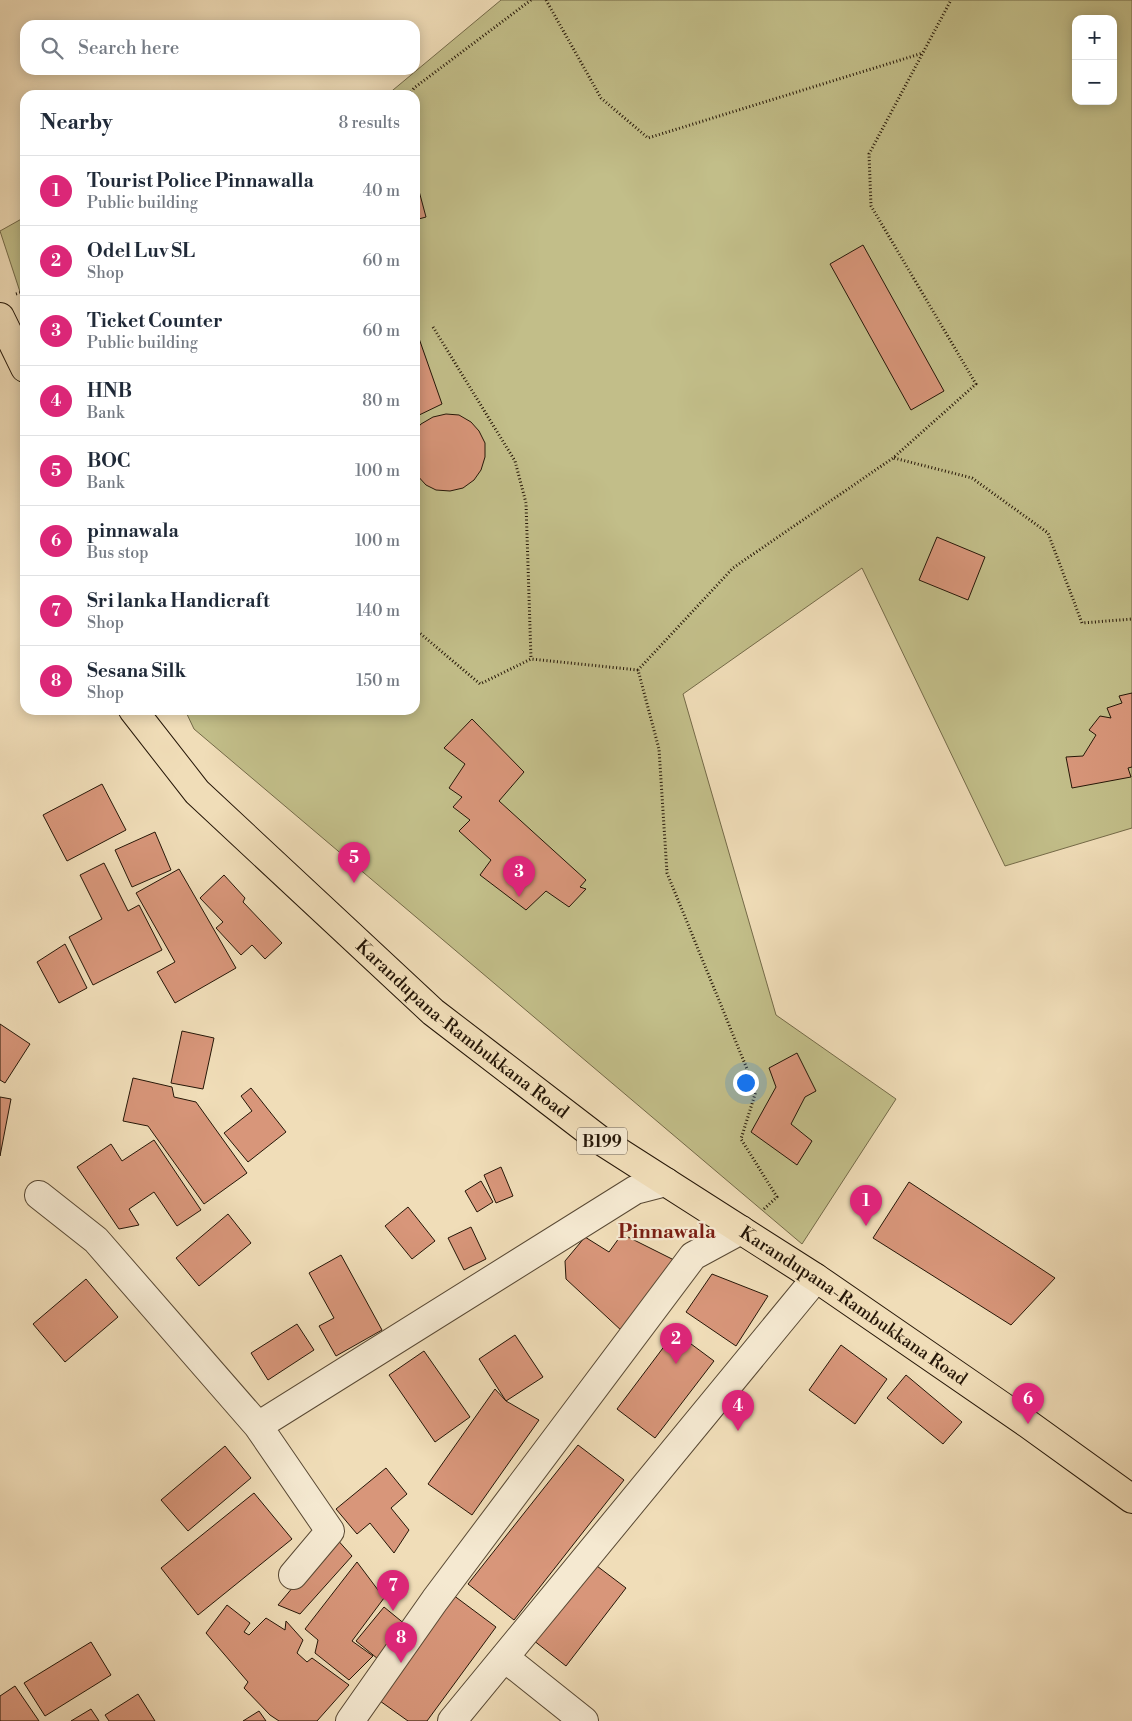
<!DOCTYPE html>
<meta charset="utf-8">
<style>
body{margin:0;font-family:"Libre Bodoni",serif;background:#f6f6f7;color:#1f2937}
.controls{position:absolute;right:15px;top:15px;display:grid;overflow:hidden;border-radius:10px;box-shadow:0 2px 12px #0003}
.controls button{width:45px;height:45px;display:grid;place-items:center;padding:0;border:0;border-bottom:1px solid #e0e1e3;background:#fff;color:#1f2937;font:25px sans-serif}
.you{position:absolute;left:745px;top:1082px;width:18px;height:18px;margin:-12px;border:4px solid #fff;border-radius:50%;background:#1a73e8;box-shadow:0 0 0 8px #1a73e833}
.badge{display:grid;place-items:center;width:32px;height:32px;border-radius:50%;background:#db2777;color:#fff;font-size:16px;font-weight:700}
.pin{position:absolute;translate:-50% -41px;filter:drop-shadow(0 1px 2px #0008)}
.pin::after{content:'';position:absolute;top:26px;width:18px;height:15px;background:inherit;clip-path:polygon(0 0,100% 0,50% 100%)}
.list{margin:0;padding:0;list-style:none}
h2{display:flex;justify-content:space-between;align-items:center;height:65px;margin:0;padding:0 20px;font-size:21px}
h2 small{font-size:16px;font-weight:400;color:#747a83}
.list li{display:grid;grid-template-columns:32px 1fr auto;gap:15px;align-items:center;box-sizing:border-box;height:70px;padding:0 20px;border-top:1px solid #e0e1e3}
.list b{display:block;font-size:19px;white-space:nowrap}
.list p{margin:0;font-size:16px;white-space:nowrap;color:#747a83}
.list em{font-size:16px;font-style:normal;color:#747a83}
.icon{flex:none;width:28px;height:28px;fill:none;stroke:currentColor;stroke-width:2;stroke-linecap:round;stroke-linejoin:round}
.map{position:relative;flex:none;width:1132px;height:1721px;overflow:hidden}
.search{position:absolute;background:#fff;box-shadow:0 2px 12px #0003;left:20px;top:20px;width:400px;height:55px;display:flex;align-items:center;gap:12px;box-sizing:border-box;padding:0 18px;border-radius:15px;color:#747a83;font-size:19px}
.panel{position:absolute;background:#fff;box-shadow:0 2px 12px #0003;left:20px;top:90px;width:400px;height:625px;border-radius:15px}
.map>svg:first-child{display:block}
.green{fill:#c2be89;stroke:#746a48;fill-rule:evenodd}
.building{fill:#d8967a;stroke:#251607}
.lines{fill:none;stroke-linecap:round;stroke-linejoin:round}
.minor-casing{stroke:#584833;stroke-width:30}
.major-casing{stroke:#251607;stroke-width:30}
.path{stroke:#251607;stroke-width:3;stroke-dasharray:1 2.5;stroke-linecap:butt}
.minor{stroke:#f5e9d1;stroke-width:28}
.major{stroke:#f0ddb8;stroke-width:28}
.labels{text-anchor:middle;stroke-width:4.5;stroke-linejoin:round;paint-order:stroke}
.shield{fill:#f5e9d1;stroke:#635544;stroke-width:1}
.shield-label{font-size:16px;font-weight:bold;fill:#251607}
.street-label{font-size:18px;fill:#251607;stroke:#f5e9d1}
.quarter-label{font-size:20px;font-weight:bold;fill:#7a1f14;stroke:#f5e9d1}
</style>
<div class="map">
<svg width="1132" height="1721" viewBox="0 0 1132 1721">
<rect width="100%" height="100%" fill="#f0ddb8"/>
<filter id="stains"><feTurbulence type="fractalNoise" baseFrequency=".004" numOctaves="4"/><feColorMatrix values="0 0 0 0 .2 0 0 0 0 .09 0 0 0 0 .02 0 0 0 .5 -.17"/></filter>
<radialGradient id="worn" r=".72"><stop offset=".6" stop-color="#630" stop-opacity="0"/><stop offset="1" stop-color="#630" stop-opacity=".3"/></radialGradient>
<path class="green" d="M501,0H1132V828L1005,866L862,568L683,694L776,1015L896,1099L802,1244L194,729L185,710H415V95H387ZM1076,19H1113V101H1076Z
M25,217V307L0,231Z"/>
<path class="building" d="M415,176L426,217L415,220Z
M863,245L944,391L911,410L830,264Z
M415,327L442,404L415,417Z
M446,414L459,415L471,422L479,431L485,443V457L481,470L474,480L463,488L450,491L436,490L426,485L415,473V431L421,424L433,417Z
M937,537L985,557L968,600L919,580Z
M1132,693V767L1128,768L1131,777L1072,788L1066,757L1083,756L1096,735L1089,730L1100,716L1111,718L1107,708L1122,703L1119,696Z
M472,719L524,772L499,801L586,880L580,887L586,889L569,907L546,891L526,910L480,875L491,860L459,831L470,820L453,807L462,797L449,788L465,764L444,748Z
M102,784L126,830L67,861L43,815Z
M155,832L171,870L132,887L115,850Z
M104,863L128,911L139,905L162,950L93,985L69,937L102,919L80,875Z
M179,869L236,968L175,1003L157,972L175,962L136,893Z
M224,875L245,898L243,902L282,943L265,959L252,945L241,955L216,928L223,922L200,898Z
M65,944L87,988L59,1003L37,962Z
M0,1024L30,1044L5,1083L0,1080Z
M182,1031L214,1038L203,1089L171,1083Z
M797,1053L816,1091L805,1097L791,1124L812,1141L797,1165L751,1132L776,1087L769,1068Z
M133,1078L172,1087L174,1097L196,1102L247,1173L204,1204L148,1126L123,1121Z
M251,1088L286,1132L248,1162L224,1133L252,1111L241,1096Z
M0,1097L11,1099L0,1156Z
M154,1140L201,1210L177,1226L154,1192L129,1209L139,1225L119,1229L77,1167L111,1144L122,1161Z
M501,1167L513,1196L496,1203L484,1175Z
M481,1181L493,1202L477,1212L465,1191Z
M909,1182L1055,1278L1011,1325L873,1238Z
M408,1207L435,1241L412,1259L385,1226Z
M228,1214L251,1243L199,1286L176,1258Z
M471,1227L486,1259L464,1270L448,1238Z
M622,1234L674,1260L623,1332L566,1279L565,1261L585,1237L609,1252Z
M341,1255L382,1330L336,1356L319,1326L334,1318L309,1273Z
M712,1274L768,1296L736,1346L686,1312Z
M86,1279L118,1317L65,1362L33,1324Z
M297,1324L314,1350L268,1380L251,1353Z
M675,1332L714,1361L655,1438L617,1409Z
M515,1335L543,1377L506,1401L479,1359Z
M841,1345L887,1379L855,1424L809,1390Z
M424,1351L470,1417L435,1442L389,1375Z
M906,1375L962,1422L943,1444L887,1398Z
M495,1389L506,1401L539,1420L472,1515L428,1484Z
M578,1445L624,1480L514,1620L468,1584Z
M225,1446L251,1478L188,1531L161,1500Z
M386,1468L407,1494L391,1508L409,1530L394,1553L370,1523L357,1534L336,1509Z
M254,1493L292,1539L198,1615L161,1568Z
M335,1537L352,1556L300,1614L278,1605Z
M357,1562L384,1598L352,1641L373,1656L349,1680L315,1653L318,1640L305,1629Z
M593,1563L626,1588L566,1666L533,1640Z
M449,1592L496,1627L427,1721H408L373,1696Z
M227,1605L250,1623L244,1632L249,1635L266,1618L285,1630L286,1621L303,1640L297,1653L307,1662L312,1658L349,1685L317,1721H279L270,1715L244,1688L248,1682L206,1633Z
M384,1607L406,1625L378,1659L356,1641Z
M91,1642L111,1675L45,1716L24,1683Z
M15,1686L39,1721H0V1696Z
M138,1694L155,1721H109L105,1715Z
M91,1709L99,1721H71Z
M259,1711L266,1721H243Z"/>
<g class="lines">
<defs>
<path id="minor" d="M39,1195L96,1240L258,1426L330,1531L293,1575
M258,1426L635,1190L666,1182
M505,1658L584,1721
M350,1721L435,1600L693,1256L741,1230
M452,1721L816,1278"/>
<g id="major">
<path d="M0,317L25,368"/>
<path id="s1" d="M133,710L197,792L433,1012L600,1140L816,1278L1028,1424L1132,1499"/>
</g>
</defs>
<use href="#minor" class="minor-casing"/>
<use href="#major" class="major-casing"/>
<path class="path" d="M546,0L601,98L648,138L923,53
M409,95L414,88L531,0
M16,294L25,291
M433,327L515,461L526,503L531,659
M894,458L972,478L1048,533L1082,623L1132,619
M415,629L480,684L531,659L638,670
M764,1209L777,1197L741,1139L756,1091L667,873L659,749L638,670L733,568L893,458L976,384L871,206L869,154L951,0"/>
<use href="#minor" class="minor"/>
<use href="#major" class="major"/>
</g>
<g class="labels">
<rect class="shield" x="577" y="1127.5" width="50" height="27" rx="4"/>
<g class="shield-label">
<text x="602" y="1147">B199</text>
</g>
<g class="street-label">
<text dy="6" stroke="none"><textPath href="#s1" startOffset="460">Karandupana-Rambukkana Road</textPath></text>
<text dy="6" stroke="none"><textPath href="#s1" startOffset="940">Karandupana-Rambukkana Road</textPath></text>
</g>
<g class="quarter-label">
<text x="667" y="1238">Pinnawala</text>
</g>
</g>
<rect width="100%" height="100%" filter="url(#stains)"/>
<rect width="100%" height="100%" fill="url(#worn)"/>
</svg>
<div class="controls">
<button>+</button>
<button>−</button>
</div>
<div class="you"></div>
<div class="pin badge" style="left:866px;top:1226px">1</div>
<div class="pin badge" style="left:676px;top:1364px">2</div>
<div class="pin badge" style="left:519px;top:897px">3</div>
<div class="pin badge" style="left:738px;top:1431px">4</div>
<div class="pin badge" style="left:354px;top:883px">5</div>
<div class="pin badge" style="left:1028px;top:1424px">6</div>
<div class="pin badge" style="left:393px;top:1611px">7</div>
<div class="pin badge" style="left:401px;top:1663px">8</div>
<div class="search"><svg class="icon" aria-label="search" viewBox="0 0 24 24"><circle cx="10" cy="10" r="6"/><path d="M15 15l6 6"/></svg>Search here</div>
<section class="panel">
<h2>Nearby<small>8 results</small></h2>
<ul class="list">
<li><span class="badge">1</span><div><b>Tourist Police Pinnawalla</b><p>Public building</p></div><em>40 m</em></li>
<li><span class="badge">2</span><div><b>Odel Luv SL</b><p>Shop</p></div><em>60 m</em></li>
<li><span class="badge">3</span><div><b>Ticket Counter</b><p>Public building</p></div><em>60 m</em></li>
<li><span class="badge">4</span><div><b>HNB</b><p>Bank</p></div><em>80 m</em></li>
<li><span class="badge">5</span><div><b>BOC</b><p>Bank</p></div><em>100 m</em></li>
<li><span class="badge">6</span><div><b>pinnawala</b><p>Bus stop</p></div><em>100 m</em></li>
<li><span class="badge">7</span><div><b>Sri lanka Handicraft</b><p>Shop</p></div><em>140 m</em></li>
<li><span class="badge">8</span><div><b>Sesana Silk</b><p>Shop</p></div><em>150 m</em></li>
</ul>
</section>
</div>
